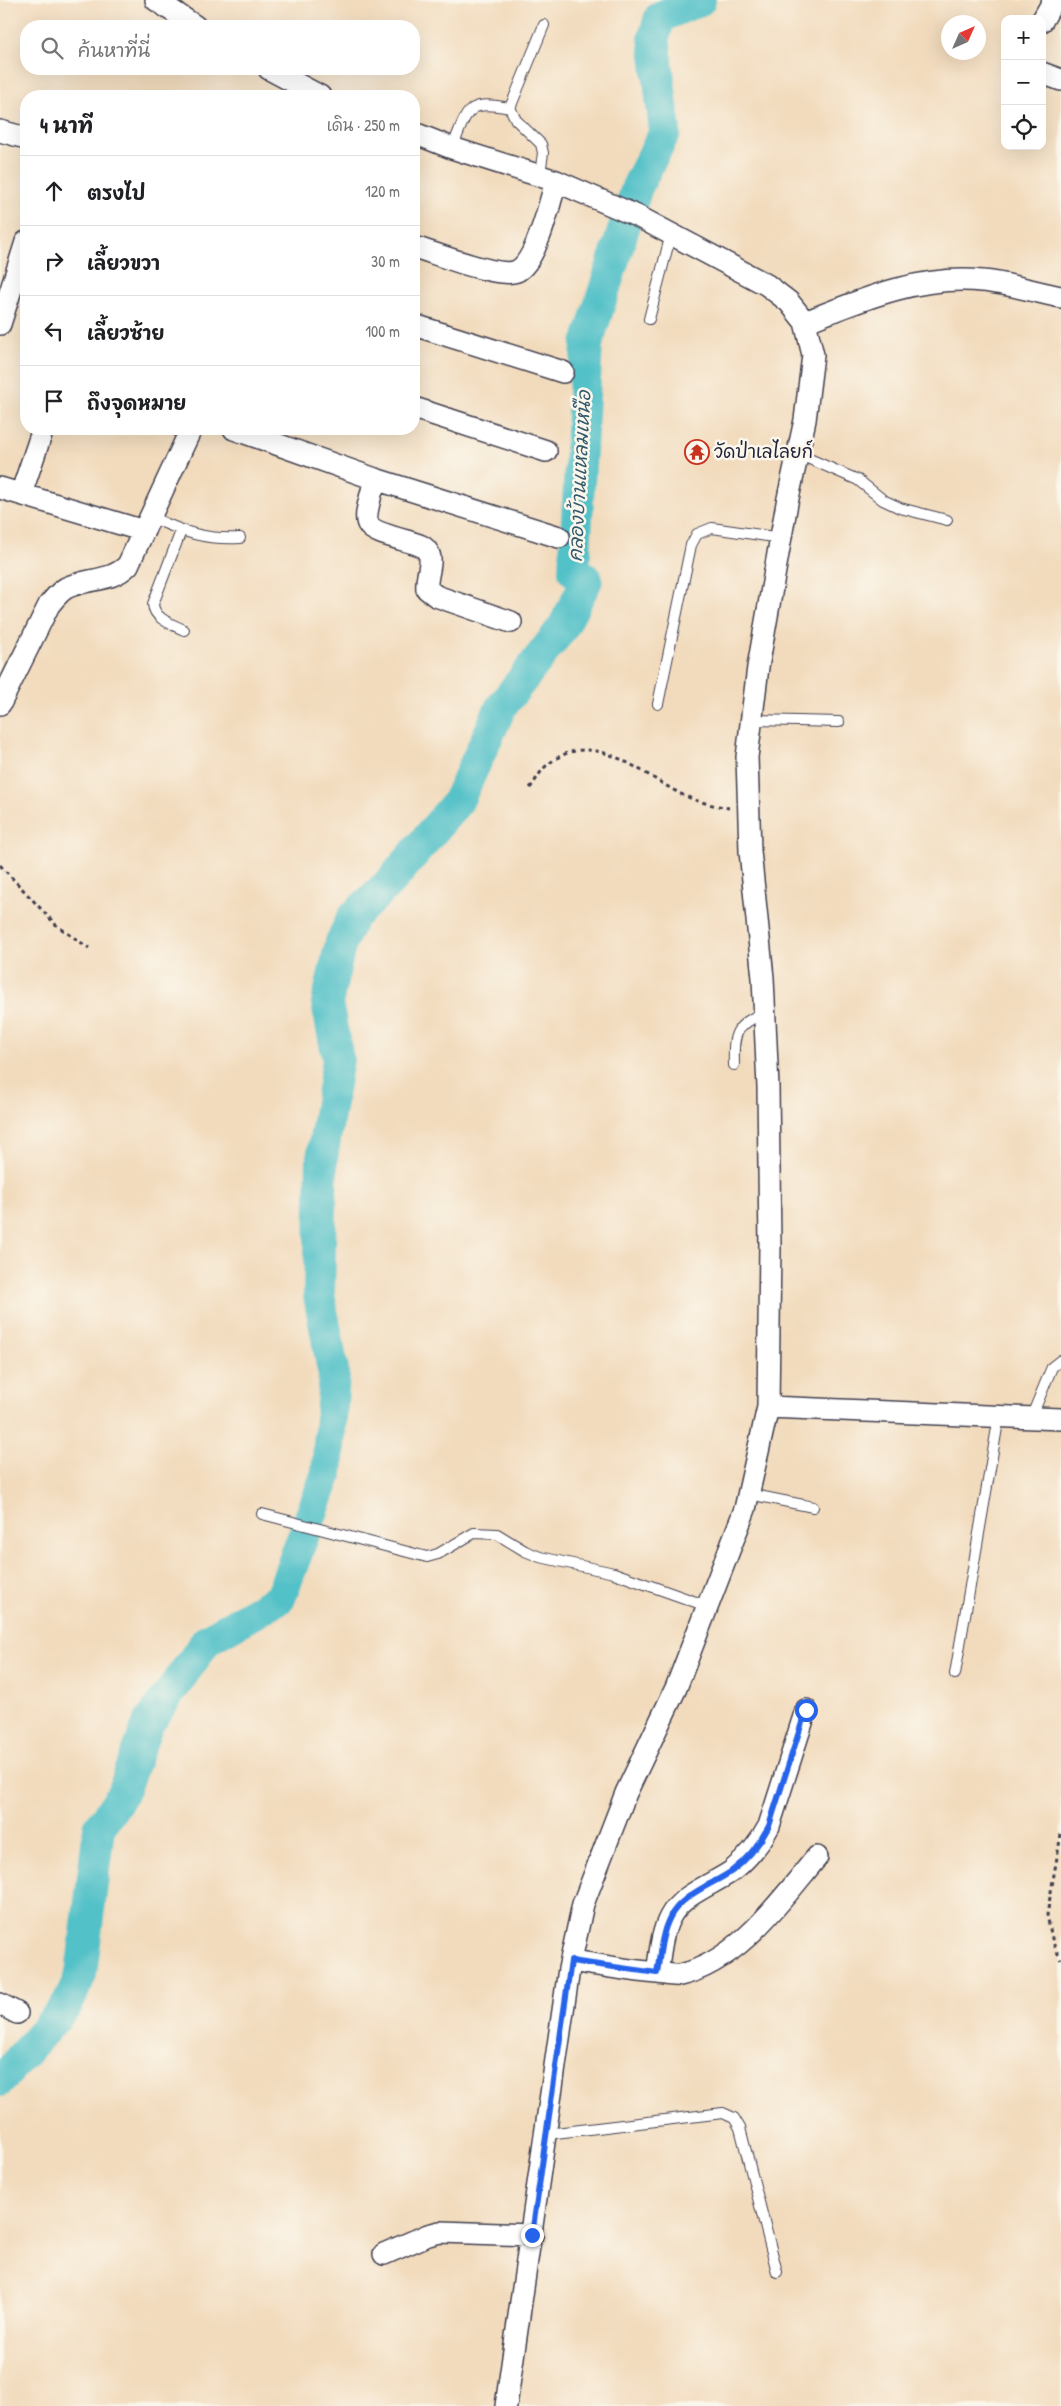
<!DOCTYPE html>
<html lang="th">
<meta charset="utf-8">
<style>
body{margin:0;font-family:"Patrick Hand","Playpen Sans Thai",sans-serif;background:#f2f2f2;color:#202124}
.controls{position:absolute;right:15px;top:15px;display:grid;overflow:hidden;border-radius:10px;box-shadow:0 5px 20px #0002}
.controls button{width:45px;height:45px;display:grid;place-items:center;padding:0;border:0;border-bottom:1px solid #e0e0e0;background:#fff;color:#202124;font:25px sans-serif}
.compass{position:absolute;left:941px;top:15px;width:45px;height:45px;border-radius:50%;background:#fff;box-shadow:0 5px 20px #0002;rotate:45deg}
.stop{position:absolute;width:15px;height:15px;margin:-11px;border:4px solid #2563eb;border-radius:50%;background:#fff}
.stop.end{background:#2563eb;border-color:#fff;box-shadow:0 1px 5px #0008}
.list{margin:0;padding:0;list-style:none}
h2{display:flex;justify-content:space-between;align-items:center;height:65px;margin:0;padding:0 20px;font-size:21px}
h2 small{font-size:16px;font-weight:400;color:#757577}
.list li{display:grid;grid-template-columns:32px 1fr auto;gap:15px;align-items:center;box-sizing:border-box;height:70px;padding:0 20px;border-top:1px solid #e0e0e0}
.list b{display:block;font-size:19px;white-space:nowrap}
.list em{font-size:16px;font-style:normal;color:#757577}
.icon{flex:none;width:28px;height:28px;fill:none;stroke:currentColor;stroke-width:2;stroke-linecap:round;stroke-linejoin:round}
.map{position:relative;flex:none;width:1061px;height:2406px;overflow:hidden}
.search{position:absolute;background:#fff;box-shadow:0 5px 20px #0002;left:20px;top:20px;width:400px;height:55px;display:flex;align-items:center;gap:12px;box-sizing:border-box;padding:0 18px;border-radius:20px;color:#757577;font-size:19px}
.panel{position:absolute;background:#fff;box-shadow:0 5px 20px #0002;left:20px;top:90px;width:400px;height:345px;border-radius:20px}
.map>svg:first-child{display:block}
.lines{fill:none;stroke-linecap:round;stroke-linejoin:round}
.river{stroke:#53c1c8;stroke-width:32}
.lane-casing{stroke:#413e4e;stroke-width:12}
.street-casing{stroke:#413e4e;stroke-width:24}
.path{stroke:#413e4e;stroke-width:3;stroke-dasharray:4 4;stroke-linecap:butt}
.lane{stroke:#fff;stroke-width:10}
.street{stroke:#fff;stroke-width:21}
.route{stroke:#2563eb;stroke-width:6}
.labels{text-anchor:middle;stroke-width:5;stroke-linejoin:round;paint-order:stroke}
.poi-label{font-size:18px;fill:#22223b;stroke:#fbf7ec;text-anchor:start}
.water-label{font-size:19px;font-style:italic;fill:#335a6c;stroke:#fbf7ec}
</style>
<div class="map">
<svg width="1061" height="2406" viewBox="0 0 1061 2406">
<rect width="100%" height="100%" fill="#fbf7ec"/>
<filter id="ink" filterUnits="userSpaceOnUse"><feTurbulence type="fractalNoise" baseFrequency=".02" numOctaves="2"/><feDisplacementMap in="SourceGraphic" scale="10" xChannelSelector="R" yChannelSelector="G"/><feConvolveMatrix kernelMatrix="1 2 1 2 8 2 1 2 1" color-interpolation-filters="sRGB"/></filter>
<filter id="wash" filterUnits="userSpaceOnUse"><feTurbulence type="fractalNoise" baseFrequency=".0096" numOctaves="4" result="noise"/><feDisplacementMap in="SourceGraphic" scale="20" xChannelSelector="R" yChannelSelector="G"/><feGaussianBlur stdDeviation="1.12" result="paint"/><feColorMatrix in="noise" values="0 0 0 0 0 0 0 0 0 0 0 0 0 0 0 0 0 1.4 0 .05"/><feComposite in="paint" operator="in"/></filter>
<g filter="url(#wash)">
<rect width="100%" height="100%" fill="#f2dbbd"/>
<g class="lines">
<path class="river" d="M0,2081L67,2005L81,1974L99,1828L122,1794L148,1724L207,1640L280,1598L327,1473L334,1376L319,1295L322,1158L338,1059L327,1003L341,942L353,917L392,880L458,801L501,707L563,627L587,580L574,571L587,344L637,187L665,132L654,37L660,17L700,0"/>
</g>
</g>
<g filter="url(#ink)">
<g class="lines">
<defs>
<path id="lane" d="M510,108L516,120L541,144L543,153L540,174
M452,148C468,111 465,99 510,108L544,25
M649,319L671,234
M798,454L858,480L883,500L900,508L947,520
M151,517C183,532 204,540 240,538
M181,531L153,604C154,619 172,624 184,630
M658,704L691,545L697,534L712,528L781,538
M752,720L839,722
M734,1065C733,1032 735,1026 765,1012
M1031,1418L1052,1367L1061,1360
M749,1494L813,1507
M262,1514L427,1557L438,1554L474,1533L497,1534L525,1551L540,1557L614,1573L707,1606
M955,1674L999,1416
M547,2134L723,2113L734,2118L740,2128L777,2272"/>
<path id="street" d="M156,0L195,26
M1042,21L1054,0
M269,69L320,96
M1042,73L1061,80
M0,131L26,138
M414,133L452,148L556,181L639,217L767,285L789,302L805,322L813,355L805,420L787,503L758,667L747,757L750,851L763,978L768,1087L770,1245L768,1407L745,1509L676,1688L626,1793L583,1904L569,1969L506,2406
M414,247C435,253 499,279 517,271C537,261 550,202 556,181
M805,322C863,299 919,275 982,281C1008,283 1035,292 1061,297
M0,324L26,242
M414,325L563,372
M414,408L546,451
M234,429L375,479L559,537
M375,479C362,530 358,527 410,542C416,544 423,545 427,551C435,560 425,577 427,589L436,596L511,622
M0,488L144,531
M21,494L43,429
M0,704L49,605C54,599 59,592 66,588C87,578 112,582 128,565L191,429
M768,1407L1061,1419
M571,1961C600,1965 629,1971 658,1973C665,1974 674,1976 680,1975C738,1962 781,1900 817,1857
M657,1973C660,1955 661,1934 670,1917C682,1894 712,1885 732,1871C747,1859 760,1843 769,1826L806,1710
M0,2004L17,2013
M384,2254L428,2235L440,2232L532,2235"/>
</defs>
<use href="#lane" class="lane-casing"/>
<use href="#street" class="street-casing"/>
<path class="path" d="M530,788C535,782 539,773 545,767C589,727 632,767 672,789C690,800 709,805 729,808
M0,865L56,925L89,948
M1061,1834L1047,1915L1053,1943L1061,1960"/>
<use href="#lane" class="lane"/>
<use href="#street" class="street"/>
</g>
</g>
<g class="lines" filter="url(#ink)">
<path class="route" d="M532,2235L571,1961L657,1973C660,1955 661,1934 670,1917C682,1894 712,1885 732,1871C748,1859 760,1843 769,1826L806,1710"/>
</g>
<defs>
<symbol id="temple-ring" viewBox="-11 -11 22 22"><circle r="9.5" fill="#fbf7ec" stroke="#c8321e" stroke-width="1.5"/><path d="M0-6L5-2H3V0L6.5 2.5H4V6H1.5V3h-3V6H-4V2.5H-6.5L-3 0V-2H-5Z" fill="#c8321e"/></symbol>
</defs>
<g fill-rule="evenodd">
<use href="#temple-ring" x="683" y="438" width="28" height="28"/>
</g>
<g class="labels">
<g class="poi-label">
<text x="714" y="458">วัดป่าเลไลยก์</text>
</g>
<g class="water-label">
<text transform="translate(579 476) rotate(-87)" y="7">คลองบ้านแหลมเหนือ</text>
</g>
</g>
</svg>
<div class="controls">
<button>+</button>
<button>−</button>
<button><svg class="icon" aria-label="locate" viewBox="0 0 24 24"><circle cx="12" cy="12" r="6"/><path d="M12 2v4M12 18v4M2 12h4M18 12h4"/></svg></button>
</div>
<svg class="compass" viewBox="-18 -18 36 36"><path d="M0-13l5 13h-10z" fill="#e53935"/><path d="M0 13l5-13h-10z" fill="#757577"/></svg>
<div class="stop" style="left:806px;top:1710px"></div>
<div class="stop end" style="left:532px;top:2235px"></div>
<div class="search"><svg class="icon" aria-label="search" viewBox="0 0 24 24"><circle cx="10" cy="10" r="6"/><path d="M15 15l6 6"/></svg>ค้นหาที่นี่</div>
<section class="panel">
<h2>4 นาที<small>เดิน · 250 m</small></h2>
<ul class="list">
<li><svg class="icon" aria-label="ahead" viewBox="0 0 24 24"><path d="M12 20V5M6 11l6-6 6 6"/></svg><div><b>ตรงไป</b></div><em>120 m</em></li>
<li><svg class="icon" aria-label="right" viewBox="0 0 24 24"><path d="M7 20v-9h11M14 6l5 5-5 5"/></svg><div><b>เลี้ยวขวา</b></div><em>30 m</em></li>
<li><svg class="icon" aria-label="left" viewBox="0 0 24 24"><path d="M17 20v-9H6M10 6l-5 5 5 5"/></svg><div><b>เลี้ยวซ้าย</b></div><em>100 m</em></li>
<li><svg class="icon" aria-label="arrive" viewBox="0 0 24 24"><path d="M6 21V4h12l-3 4 3 4H6"/></svg><div><b>ถึงจุดหมาย</b></div></li>
</ul>
</section>
</div>
